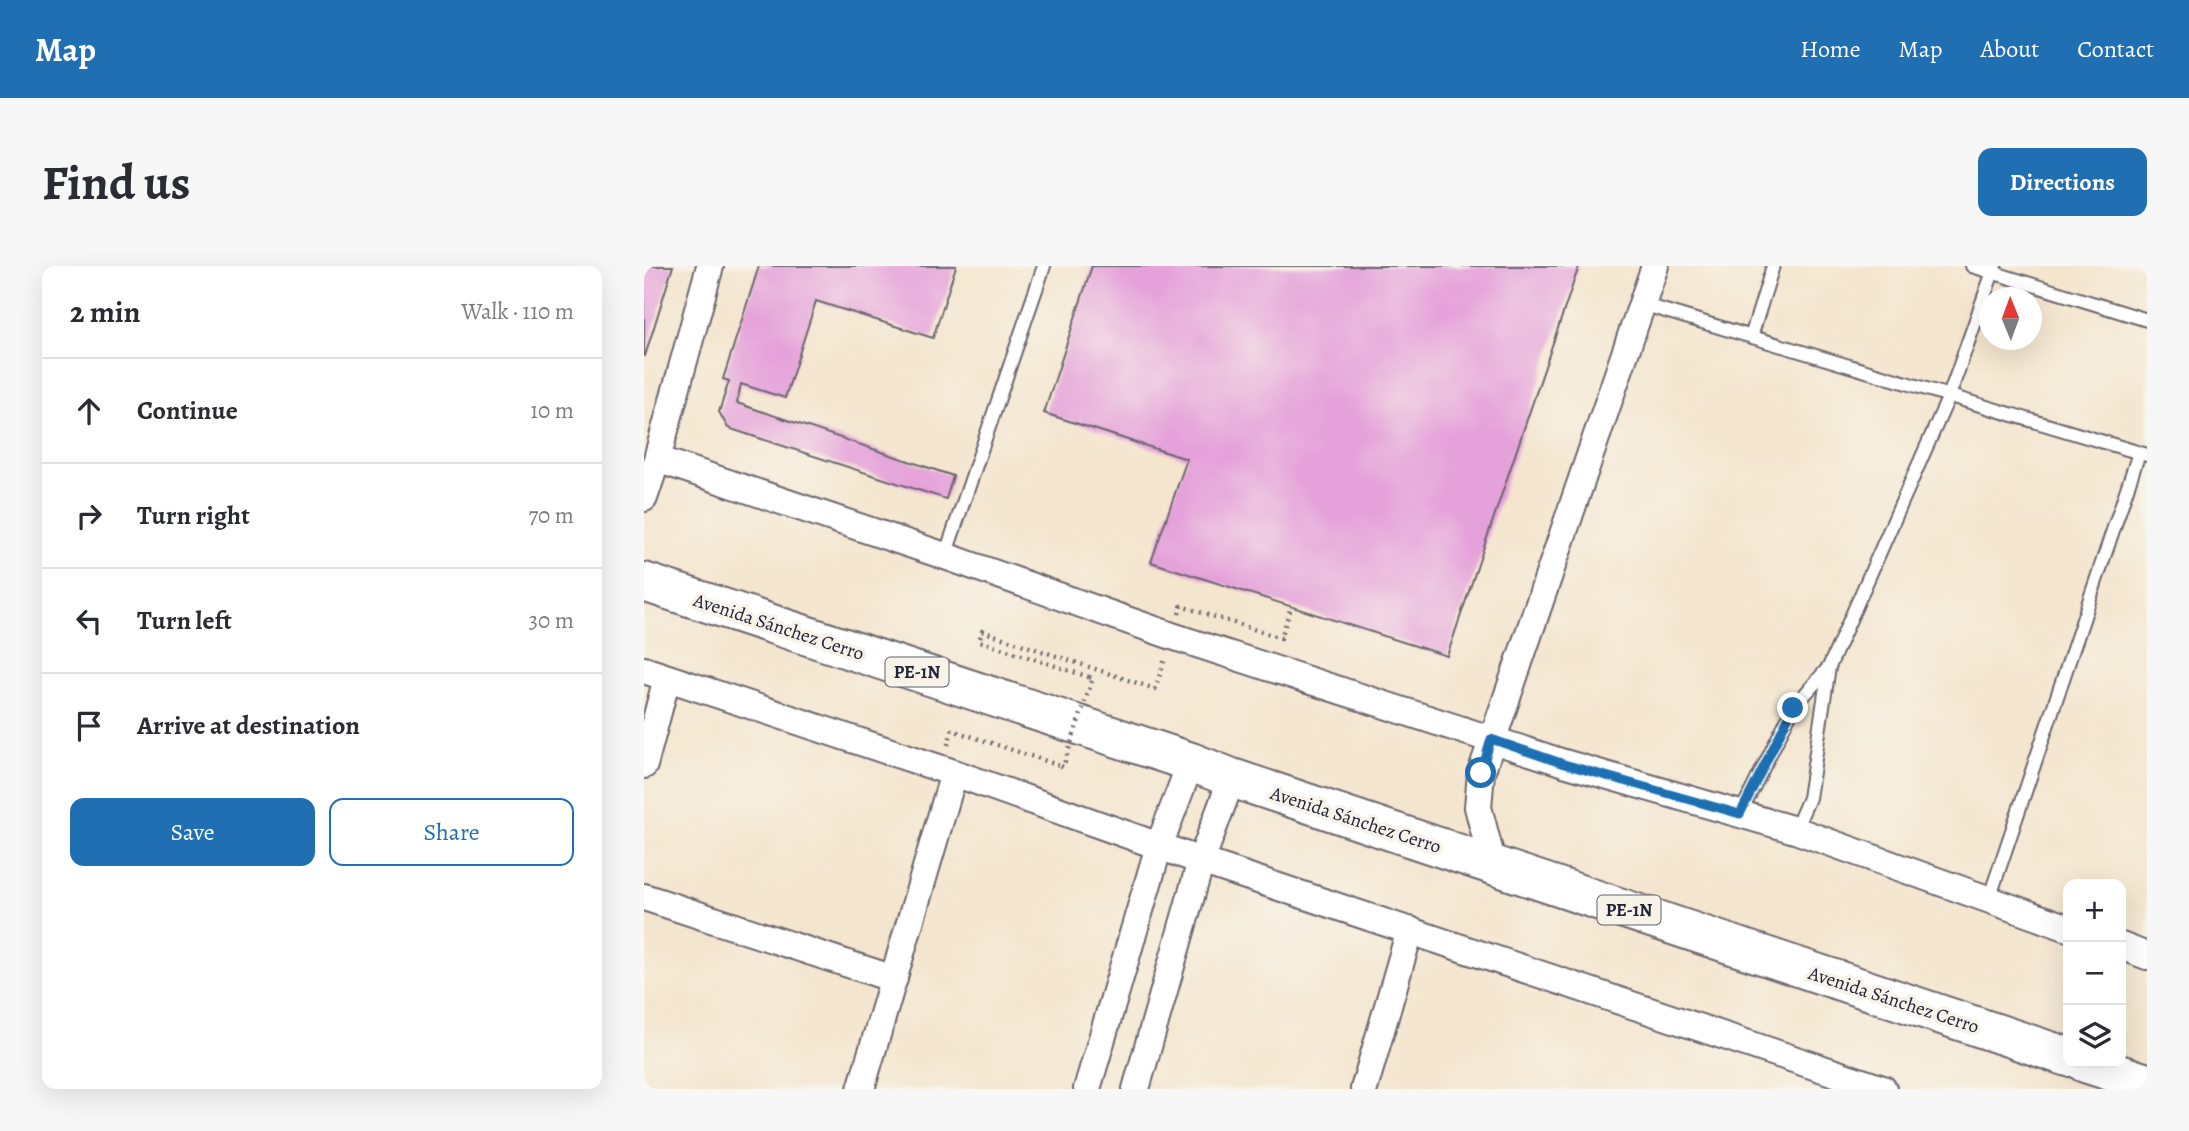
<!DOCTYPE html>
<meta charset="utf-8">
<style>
body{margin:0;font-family:Alegreya,serif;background:#f7f7f7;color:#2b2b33}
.controls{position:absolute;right:21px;bottom:21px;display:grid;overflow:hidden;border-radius:14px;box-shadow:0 7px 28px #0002}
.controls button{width:63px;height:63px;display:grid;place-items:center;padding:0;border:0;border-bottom:2px solid #e1e1e2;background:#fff;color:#2b2b33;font:35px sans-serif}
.compass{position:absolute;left:1335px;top:21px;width:63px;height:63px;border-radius:50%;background:#fff;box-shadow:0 7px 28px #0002;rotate:359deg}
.stop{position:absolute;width:21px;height:21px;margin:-16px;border:5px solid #1f6fb2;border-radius:50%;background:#fff}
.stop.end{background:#1f6fb2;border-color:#fff;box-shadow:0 2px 7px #0008}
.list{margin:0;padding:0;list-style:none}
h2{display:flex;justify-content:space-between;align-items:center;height:91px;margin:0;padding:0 28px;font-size:30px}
h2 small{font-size:23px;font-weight:400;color:#7c7c81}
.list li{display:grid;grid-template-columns:46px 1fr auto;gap:21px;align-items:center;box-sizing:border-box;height:105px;padding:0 28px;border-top:2px solid #e1e1e2}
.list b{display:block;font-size:26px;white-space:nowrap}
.list em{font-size:23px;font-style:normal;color:#7c7c81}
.actions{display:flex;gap:14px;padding:21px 28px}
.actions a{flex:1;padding:16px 0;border:2px solid #1f6fb2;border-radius:14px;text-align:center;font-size:24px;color:#1f6fb2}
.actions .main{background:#1f6fb2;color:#fff}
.icon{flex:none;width:38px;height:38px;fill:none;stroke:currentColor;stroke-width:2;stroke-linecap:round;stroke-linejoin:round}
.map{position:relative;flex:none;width:1503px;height:823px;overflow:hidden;border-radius:14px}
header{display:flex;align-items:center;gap:42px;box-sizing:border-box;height:98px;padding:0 35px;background:#1f6fb2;color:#fff}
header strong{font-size:33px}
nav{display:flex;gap:38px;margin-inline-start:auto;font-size:24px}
.intro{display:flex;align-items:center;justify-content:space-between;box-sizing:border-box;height:168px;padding:0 42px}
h1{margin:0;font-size:49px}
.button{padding:18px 32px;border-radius:14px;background:#1f6fb2;color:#fff;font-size:24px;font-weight:700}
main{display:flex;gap:42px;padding:0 42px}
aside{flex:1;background:#fff;border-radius:14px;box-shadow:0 7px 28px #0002}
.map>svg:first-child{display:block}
.building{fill:#e5a1da}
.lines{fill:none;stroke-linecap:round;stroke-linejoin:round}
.lane-casing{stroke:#6c666e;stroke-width:16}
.street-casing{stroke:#6c666e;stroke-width:30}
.highway-casing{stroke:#6c666e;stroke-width:42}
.path{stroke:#6c666e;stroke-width:4.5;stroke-dasharray:2 5;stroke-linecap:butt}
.lane{stroke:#fff;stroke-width:12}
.street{stroke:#fff;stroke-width:26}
.highway{stroke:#fff;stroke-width:38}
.path-bridge{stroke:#6c666e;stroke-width:4.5;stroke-dasharray:2 5;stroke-linecap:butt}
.route{stroke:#1f6fb2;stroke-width:9}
.labels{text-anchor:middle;stroke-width:7;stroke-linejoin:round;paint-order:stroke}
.shield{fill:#f7f3e8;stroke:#62616f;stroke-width:2}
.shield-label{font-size:18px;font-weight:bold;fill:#22223b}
.street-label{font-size:19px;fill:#22223b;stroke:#f7f3e8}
</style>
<header>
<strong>Map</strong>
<nav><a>Home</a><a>Map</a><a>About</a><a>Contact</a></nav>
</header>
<div class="intro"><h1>Find us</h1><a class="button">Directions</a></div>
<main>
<aside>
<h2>2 min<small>Walk · 110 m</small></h2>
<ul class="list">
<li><svg class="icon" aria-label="ahead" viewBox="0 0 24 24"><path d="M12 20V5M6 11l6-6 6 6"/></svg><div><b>Continue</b></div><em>10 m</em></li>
<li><svg class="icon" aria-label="right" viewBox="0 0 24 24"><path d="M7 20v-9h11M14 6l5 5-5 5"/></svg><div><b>Turn right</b></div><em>70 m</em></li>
<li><svg class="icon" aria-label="left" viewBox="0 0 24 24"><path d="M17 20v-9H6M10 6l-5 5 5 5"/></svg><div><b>Turn left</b></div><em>30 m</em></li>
<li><svg class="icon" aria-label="arrive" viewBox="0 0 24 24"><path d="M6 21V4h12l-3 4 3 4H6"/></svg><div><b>Arrive at destination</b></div></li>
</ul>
<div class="actions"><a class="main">Save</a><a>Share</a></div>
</aside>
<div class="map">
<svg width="1503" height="823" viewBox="0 0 1503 823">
<rect width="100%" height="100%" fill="#f7f3e8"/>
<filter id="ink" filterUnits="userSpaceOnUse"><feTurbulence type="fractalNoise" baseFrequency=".0143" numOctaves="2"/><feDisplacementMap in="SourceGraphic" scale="14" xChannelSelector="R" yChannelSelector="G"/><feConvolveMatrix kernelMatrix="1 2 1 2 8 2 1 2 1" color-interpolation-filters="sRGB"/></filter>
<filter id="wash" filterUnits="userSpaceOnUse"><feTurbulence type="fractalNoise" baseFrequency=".00686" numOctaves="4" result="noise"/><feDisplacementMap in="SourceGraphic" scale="28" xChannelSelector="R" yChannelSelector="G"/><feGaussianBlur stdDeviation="1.57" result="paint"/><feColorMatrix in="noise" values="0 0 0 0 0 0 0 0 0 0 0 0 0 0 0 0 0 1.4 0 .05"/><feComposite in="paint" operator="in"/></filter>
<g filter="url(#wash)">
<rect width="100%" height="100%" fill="#f4e5ce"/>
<g id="blocks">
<path class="building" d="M0,0H29L1,90H0Z
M115,0H312L289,72L172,35L141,132L97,118L93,137L309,210L302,233L84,162L75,146L85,115L79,113Z
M448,0H935L803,390L507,296L543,193L400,147Z"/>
</g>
</g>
<g filter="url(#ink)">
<use href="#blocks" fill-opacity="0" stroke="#6c666e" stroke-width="2"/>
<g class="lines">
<defs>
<path id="lane" d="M1328,0L1503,54
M998,38L1503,189
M1107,71L1129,0
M301,290L400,0
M1096,548L1149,442L1185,401
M1151,564L1165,532L1185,401L1305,130L1351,0
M1345,633L1495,187"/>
<path id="street" d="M13,193L301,290L528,370L920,497L1151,564L1424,662
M0,232L13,193L66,0
M0,404L310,507L557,595L1239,823
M0,499L23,412
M849,599L834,541L837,507L1011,0
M0,631L250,713
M1477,680L1503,690
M217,823L310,507
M443,823L515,580L547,496
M492,823L557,595L588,512
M720,823L766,664"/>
<path id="highway" d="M0,316L547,496L588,512L1424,791
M1441,797L1503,817"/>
</defs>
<use href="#lane" class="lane-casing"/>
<use href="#street" class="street-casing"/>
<use href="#highway" class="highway-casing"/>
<path class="path" d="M535,348L537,340L637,372L647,341
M445,411L335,375L338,365L511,423L521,393
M304,479L308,464L417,500"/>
<use href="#lane" class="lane"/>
<use href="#street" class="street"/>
<use href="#highway" class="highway"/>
<path class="path-bridge" d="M417,500L419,501L449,412L445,411"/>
</g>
</g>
<g class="lines" filter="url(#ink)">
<path class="route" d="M837,507L847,473L920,498L1096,548L1149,442"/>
</g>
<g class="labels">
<g class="shield">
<rect x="241.5" y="391.5" width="63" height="29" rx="5"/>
<rect x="953.5" y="629.5" width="63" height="29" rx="5"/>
</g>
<g class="shield-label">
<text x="273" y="412">PE-1N</text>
<text x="985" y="650">PE-1N</text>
</g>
<g class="street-label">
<text transform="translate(135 360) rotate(18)" y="7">Avenida Sánchez Cerro</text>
<text transform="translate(712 553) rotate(18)" y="7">Avenida Sánchez Cerro</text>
<text transform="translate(1250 733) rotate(18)" y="7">Avenida Sánchez Cerro</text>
</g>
</g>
</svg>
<div class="controls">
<button>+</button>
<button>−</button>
<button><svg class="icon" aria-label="layers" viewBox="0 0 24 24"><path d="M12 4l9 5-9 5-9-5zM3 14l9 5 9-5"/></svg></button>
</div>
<svg class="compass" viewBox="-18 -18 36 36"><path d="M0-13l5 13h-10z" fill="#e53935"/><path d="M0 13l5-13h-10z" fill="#7c7c81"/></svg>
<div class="stop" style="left:837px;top:507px"></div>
<div class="stop end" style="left:1149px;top:442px"></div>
</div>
</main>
